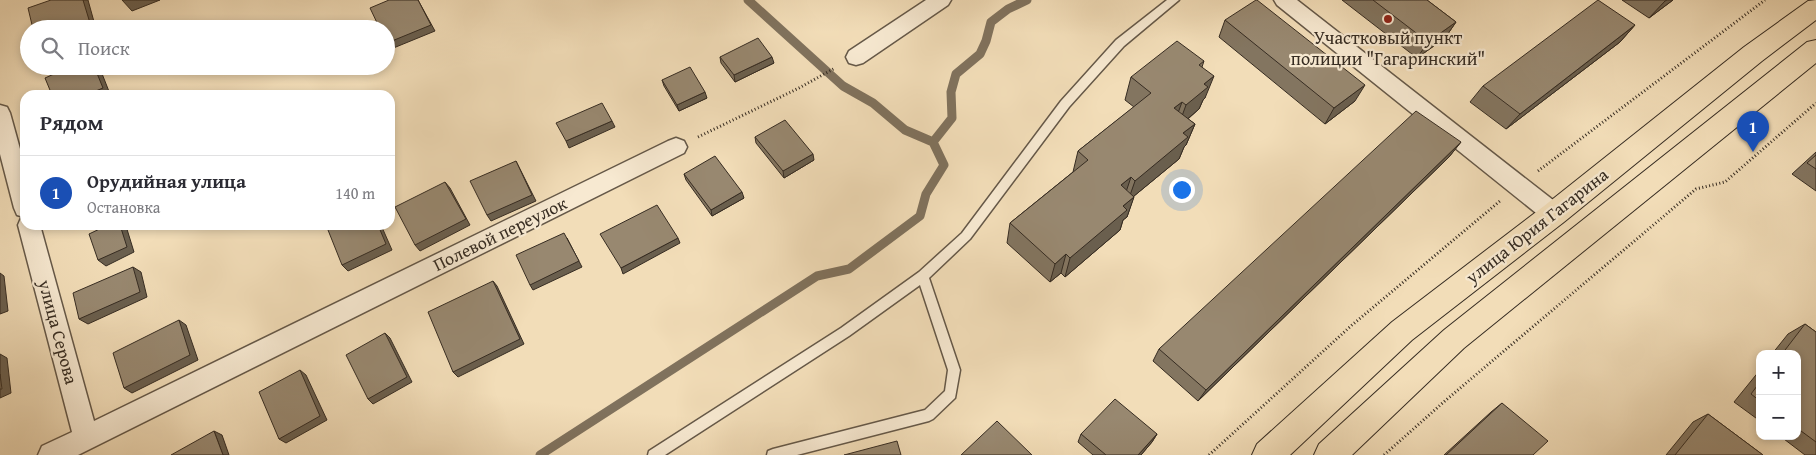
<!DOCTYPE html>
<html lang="ru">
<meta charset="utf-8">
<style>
body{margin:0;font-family:"Gentium Book Plus",serif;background:#f2f2f3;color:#2b2b33}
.controls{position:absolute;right:15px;bottom:15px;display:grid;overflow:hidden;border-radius:10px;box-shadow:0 2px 8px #0003}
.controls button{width:45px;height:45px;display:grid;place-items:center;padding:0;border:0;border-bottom:1px solid #e1e1e2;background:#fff;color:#2b2b33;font:25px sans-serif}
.you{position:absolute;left:1181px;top:189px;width:18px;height:18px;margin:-12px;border:4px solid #fff;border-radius:50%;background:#1a73e8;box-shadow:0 0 0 8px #1a73e833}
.badge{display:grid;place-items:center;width:32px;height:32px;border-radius:50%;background:#db2777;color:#fff;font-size:16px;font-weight:700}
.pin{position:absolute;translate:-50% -41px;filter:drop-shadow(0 1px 2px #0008)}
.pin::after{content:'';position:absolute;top:26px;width:18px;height:15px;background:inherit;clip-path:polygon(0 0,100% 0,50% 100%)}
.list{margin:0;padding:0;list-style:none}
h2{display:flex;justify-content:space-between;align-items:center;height:65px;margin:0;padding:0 20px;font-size:21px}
h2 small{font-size:16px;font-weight:400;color:#7c7c81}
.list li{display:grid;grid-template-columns:32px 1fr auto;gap:15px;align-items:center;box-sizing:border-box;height:75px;padding:0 20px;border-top:1px solid #e1e1e2}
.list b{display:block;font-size:19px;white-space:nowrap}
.list p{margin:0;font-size:16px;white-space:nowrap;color:#7c7c81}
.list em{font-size:16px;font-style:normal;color:#7c7c81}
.icon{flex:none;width:28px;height:28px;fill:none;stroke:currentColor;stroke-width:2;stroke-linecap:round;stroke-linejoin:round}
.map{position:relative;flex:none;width:1816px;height:455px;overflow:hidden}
.search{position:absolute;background:#fff;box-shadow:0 2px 8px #0003;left:20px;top:20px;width:375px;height:55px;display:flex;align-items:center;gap:12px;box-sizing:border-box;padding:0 18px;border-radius:28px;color:#7c7c81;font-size:19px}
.panel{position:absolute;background:#fff;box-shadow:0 2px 8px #0003;left:20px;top:90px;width:375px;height:140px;border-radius:15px}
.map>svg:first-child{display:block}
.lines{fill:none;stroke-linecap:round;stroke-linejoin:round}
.stream{stroke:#80725d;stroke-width:9}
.service-casing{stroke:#655848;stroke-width:3}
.minor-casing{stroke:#655848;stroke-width:3}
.primary-casing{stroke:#362c22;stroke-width:2}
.path{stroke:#362c22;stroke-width:3;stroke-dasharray:1 2.5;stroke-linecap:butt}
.service{fill:#f7e9d1;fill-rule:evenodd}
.minor{fill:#f7e9d1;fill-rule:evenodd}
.primary{fill:#f2ddb8;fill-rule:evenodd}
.wall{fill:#837560;stroke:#362c22}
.shaded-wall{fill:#6a5f4e;stroke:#362c22}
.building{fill:#988870;stroke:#362c22}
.poi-dot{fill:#8f2418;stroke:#f7e9d1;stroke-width:2}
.labels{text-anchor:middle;stroke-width:4.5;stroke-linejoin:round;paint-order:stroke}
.poi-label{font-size:18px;fill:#362c22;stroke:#f7e9d1}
.street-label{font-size:18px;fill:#362c22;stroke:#f7e9d1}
</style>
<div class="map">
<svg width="1816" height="455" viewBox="0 0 1816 455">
<rect width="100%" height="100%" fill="#f2ddb8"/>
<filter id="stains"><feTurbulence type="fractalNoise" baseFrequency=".004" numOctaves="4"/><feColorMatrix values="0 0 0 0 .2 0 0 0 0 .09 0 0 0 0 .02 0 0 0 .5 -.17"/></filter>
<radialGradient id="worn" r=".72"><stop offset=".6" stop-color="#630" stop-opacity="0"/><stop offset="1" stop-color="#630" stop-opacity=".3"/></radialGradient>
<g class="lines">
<path class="stream" d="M933,142L952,118L951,92L956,74L980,54L986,41L991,22L1008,9L1027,0
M540,455L817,276L849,269L920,216L926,194L944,165L933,142L905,130L873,103L843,86L748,0"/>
<defs>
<path id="service" d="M1167,0H1179L1124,46L1069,107L970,239L929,278L960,370L955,398L933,419L929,421L797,455H767L768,451L773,449L925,410L945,391L948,370L920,285L849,336L665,455H648L649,451L841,328L919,272L962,233L1061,101L1116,40Z"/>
<path id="minor" d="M926,0H951L948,5L863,63L856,65L849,63L846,57L849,51Z
M1274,0H1297L1562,207L1565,214L1562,221L1554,223L1546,221L1277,5Z
M0,105L7,107L10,113L25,167V225H40L94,421L668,141L676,138L684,141L687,147L684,153L78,455H38L42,446L72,432L18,225L21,218L24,217L17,215L14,208L0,154Z"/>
<path id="primary" d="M1816,0V20L1762,61L1564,222L1412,340L1290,455H1252L1257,444L1392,322L1544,206L1744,47L1808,1Z
M1816,40V63L1464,348L1352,455H1314L1319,444L1444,330L1807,42Z"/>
</defs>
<use href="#service" class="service-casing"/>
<use href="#minor" class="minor-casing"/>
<use href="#primary" class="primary-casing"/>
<path class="path" d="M698,137L799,88L835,68
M1538,171L1765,0
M1209,455L1352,325L1500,201
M1384,455L1446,400L1696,189L1725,182L1816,103"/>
<use href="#service" class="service"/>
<use href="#minor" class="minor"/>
<use href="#primary" class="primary"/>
</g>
<path class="wall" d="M1342,0H1427L1456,22L1445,38L1417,58Z
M1622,0H1673L1649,18Z
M1225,20L1355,101L1325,124L1219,37Z
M1635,25L1620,42L1506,129L1470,102L1483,86Z
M720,57L774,63L735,82L721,63Z
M1204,61L1202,67L1205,98L1203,100L1199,109L1188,119L1195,124L1186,145L1184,147L1179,159L1134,196L1127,217L1123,220L1120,230L1065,277L1061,273L1050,282L1007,243L1010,223L1073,172L1078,151L1134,107L1125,100L1131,77Z
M662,80L707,98L679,111L664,86Z
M755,137L814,160L784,178L756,143Z
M1461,142L1449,157L1198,401L1153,361L1159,349Z
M1816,152V191L1792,174Z
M684,174L744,198L712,216L686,180Z
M1805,324L1816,332V455H1805L1780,436H1797V354H1772L1788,334Z
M1760,370V421L1734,402Z
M1502,403L1533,455H1444L1491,412Z
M1708,414L1763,455H1666L1693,422Z
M1081,434H1157L1152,442L1141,455H1093L1078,442Z"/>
<path class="shaded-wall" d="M83,0H88L96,29H74Z
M122,0H160L132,11Z
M418,0L435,31L391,49L387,43Z
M1667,0H1673L1649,18L1665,1Z
M1456,22L1445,38L1417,58L1428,42Z
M1635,25L1620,42L1506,129L1520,114Z
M772,57L774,63L735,82L734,75Z
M94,66H99L110,94L108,95H86Z
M1214,76L1205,98L1203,100L1199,109L1178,127L1186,105L1204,84Z
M1365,85L1355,101L1325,124L1334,108Z
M705,92L707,98L679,111L677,105Z
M1182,102L1174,124V108Z
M612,121L615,127L569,148L566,141Z
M1195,124L1186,145L1184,147L1179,159L1128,201L1135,181L1183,133Z
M1461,142L1449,157L1198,401L1206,390Z
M813,154L814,160L784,178L783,171Z
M516,161L536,201L491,221L487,215Z
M1131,177L1124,198L1121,185Z
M445,182L450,188L470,225L420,251L415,245Z
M742,192L744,198L712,216L711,210Z
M1134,197L1127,217L1123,220L1120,230L1065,277L1070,258L1123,206Z
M120,225H124L126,226L134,252L106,266L98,260Z
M378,225H381L392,250L348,271L342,265Z
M567,238L582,267L533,290L530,285Z
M678,238L680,243L623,274L621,268Z
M1066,254L1061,273L1050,282L1055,264Z
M133,267L141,272L147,297L88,324L79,319Z
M0,273L4,276L8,311L0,314Z
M493,281L497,286L524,344L458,377L453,372Z
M179,320L186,325L198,360L132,393L124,388Z
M385,333L390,338L412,382L373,404L368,399Z
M0,354L7,358L11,393L0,398Z
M300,370L306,375L327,420L286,443L279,439Z
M214,431L222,435L229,455H223Z
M1157,434L1152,442L1141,455H1138Z"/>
<path class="building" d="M51,0H83L90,23L74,29H33L28,8Z
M389,0H418L431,25L387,43L386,41V29H380L370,8Z
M1256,0H1257L1365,85L1334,108L1225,20Z
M1373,0H1427L1456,22L1428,42Z
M1598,0L1635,25L1520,114L1483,86Z
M758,38L772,57L734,75L720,57Z
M1177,41L1204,61L1199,65L1214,76L1204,84L1208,87L1186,105L1182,102L1174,108L1195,124L1183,133L1188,137L1135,181L1131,177L1121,185L1134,197L1123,206L1127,210L1070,258L1066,254L1055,264L1010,223L1088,160L1078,151L1151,93L1131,77Z
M72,66H94L103,88L86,95H52L45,78Z
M690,67L705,92L677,105L662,80Z
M602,103L612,121L566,141L556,123Z
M1416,111L1461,142L1206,390L1159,349Z
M785,120L813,154L783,171L755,137Z
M1816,155V169L1807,163Z
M715,156L742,192L711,210L684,174Z
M516,161L532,195L487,215L470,181Z
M445,182L466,219L415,245L395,207Z
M657,205L678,238L621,268L600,234Z
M108,225H120L127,247L98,260L89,234Z
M326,225H378L386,244L342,265Z
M564,233L579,261L530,285L516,255Z
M133,267L140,292L79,319L73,293Z
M493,281L520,339L453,372L428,312Z
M179,320L190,355L124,388L113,353Z
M1805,324L1816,332V442L1797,428V354H1782Z
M385,333L407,377L368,399L346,355Z
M300,370L320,416L279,439L259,392Z
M0,374L2,389H0Z
M1760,382V401L1751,394Z
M1115,399L1157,434L1138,455H1106L1081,434Z
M1502,403L1548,441L1533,455H1446Z
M1708,414L1763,455H1675Z
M997,421L1032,455H961Z
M214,431L223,455H171Z
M897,441L901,455H844Z"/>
<circle class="poi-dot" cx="1388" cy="19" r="5"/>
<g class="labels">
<g class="poi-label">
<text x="1388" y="44">Участковый пункт<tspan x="1388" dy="21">полиции "Гагаринский"</tspan></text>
</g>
<g class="street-label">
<text transform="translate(1537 226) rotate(-38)" y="6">улица Юрия Гагарина</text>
<text transform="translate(500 234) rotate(-26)" y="6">Полевой переулок</text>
<text transform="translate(58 332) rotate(75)" y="6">улица Серова</text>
</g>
</g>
<rect width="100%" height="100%" filter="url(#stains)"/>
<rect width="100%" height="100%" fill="url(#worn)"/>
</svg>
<div class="controls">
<button>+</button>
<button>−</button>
</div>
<div class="you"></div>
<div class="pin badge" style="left:1753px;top:152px;background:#1a4fb4">1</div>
<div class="search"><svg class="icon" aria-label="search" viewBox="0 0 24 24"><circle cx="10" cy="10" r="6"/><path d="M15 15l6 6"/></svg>Поиск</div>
<section class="panel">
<h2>Рядом<small></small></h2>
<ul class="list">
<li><span class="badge" style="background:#1a4fb4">1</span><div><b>Орудийная улица</b><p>Остановка</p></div><em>140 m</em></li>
</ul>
</section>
</div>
